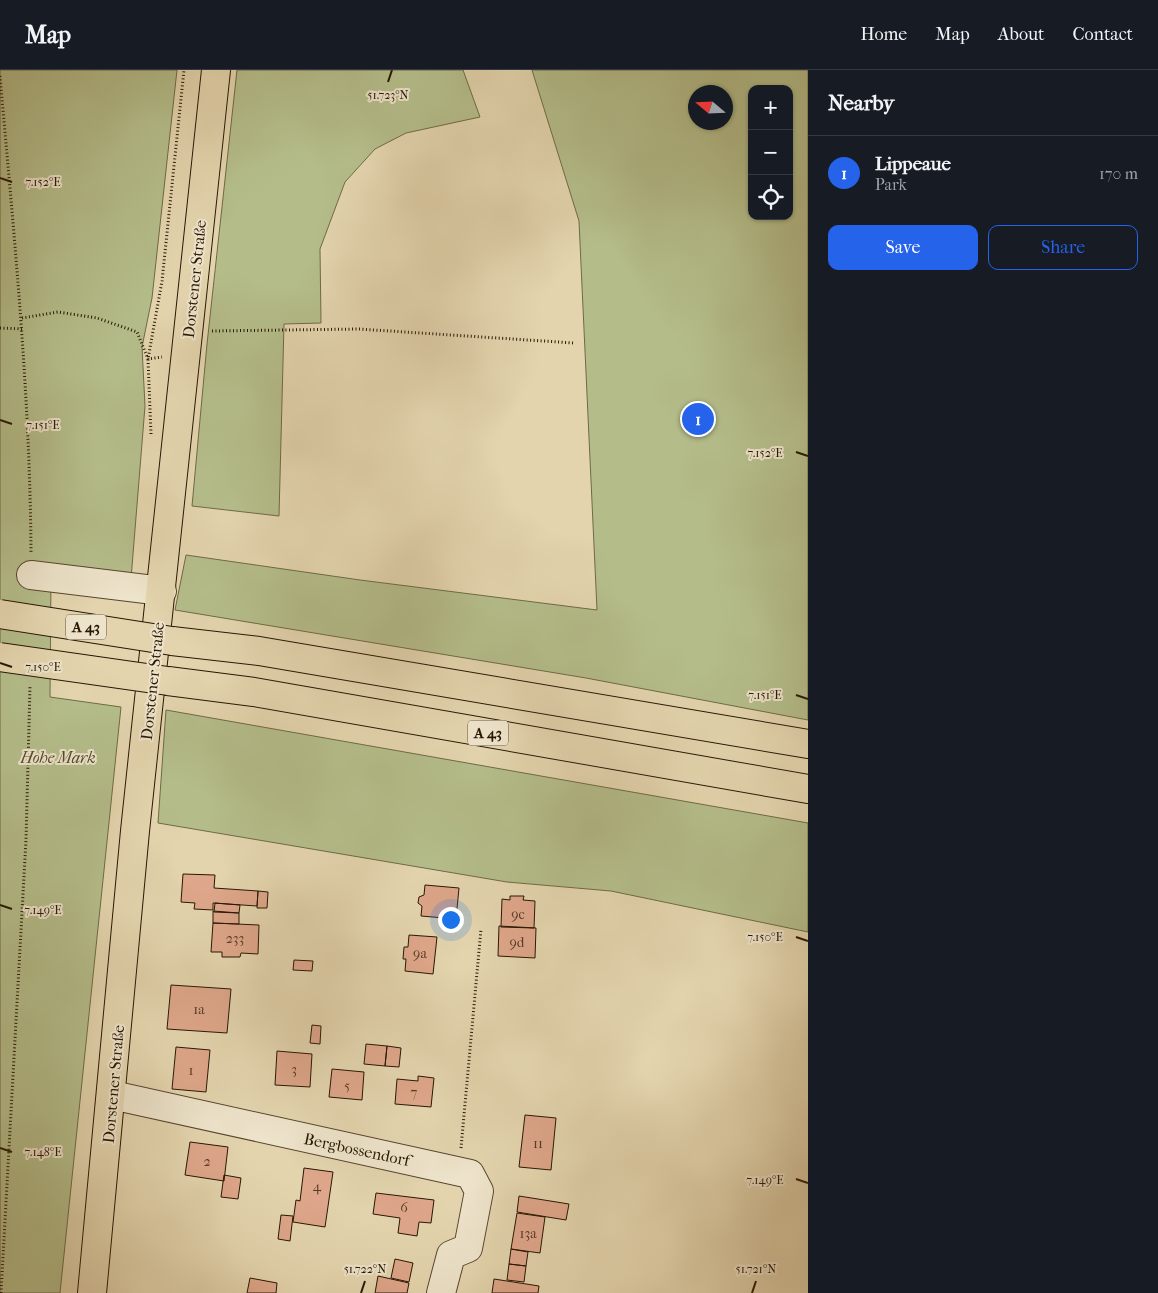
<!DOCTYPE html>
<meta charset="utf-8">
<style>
body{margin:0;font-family:"IM FELL French Canon",serif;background:#20242c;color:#f1f3f6}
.controls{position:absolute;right:15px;top:15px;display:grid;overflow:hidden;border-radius:10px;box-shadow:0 1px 4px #0004}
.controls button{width:45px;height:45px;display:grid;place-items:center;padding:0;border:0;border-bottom:1px solid #363941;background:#171b24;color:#f1f3f6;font:25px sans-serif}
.compass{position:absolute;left:688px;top:15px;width:45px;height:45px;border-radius:50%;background:#171b24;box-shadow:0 1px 4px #0004;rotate:289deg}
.you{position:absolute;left:450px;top:849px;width:18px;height:18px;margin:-12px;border:4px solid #fff;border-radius:50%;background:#1a73e8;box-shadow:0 0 0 8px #1a73e833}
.badge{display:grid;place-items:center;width:32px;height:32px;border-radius:50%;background:#2563eb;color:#fff;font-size:16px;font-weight:700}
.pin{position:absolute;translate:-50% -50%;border:2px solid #fff;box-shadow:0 1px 5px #0006}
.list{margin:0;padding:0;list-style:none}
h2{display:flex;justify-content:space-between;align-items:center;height:65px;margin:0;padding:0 20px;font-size:21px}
h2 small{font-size:16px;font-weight:400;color:#9ea1a6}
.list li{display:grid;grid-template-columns:32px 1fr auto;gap:15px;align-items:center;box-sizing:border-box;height:75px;padding:0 20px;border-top:1px solid #363941}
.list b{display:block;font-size:19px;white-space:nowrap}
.list p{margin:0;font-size:16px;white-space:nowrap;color:#9ea1a6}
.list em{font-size:16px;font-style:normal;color:#9ea1a6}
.actions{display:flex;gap:10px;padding:15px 20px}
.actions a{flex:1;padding:11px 0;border:1px solid #2563eb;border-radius:10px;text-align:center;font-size:18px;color:#2563eb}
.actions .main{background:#2563eb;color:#fff}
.icon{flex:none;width:28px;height:28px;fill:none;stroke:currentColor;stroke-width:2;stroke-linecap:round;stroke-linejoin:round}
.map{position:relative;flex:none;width:808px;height:1223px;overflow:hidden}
header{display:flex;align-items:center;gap:30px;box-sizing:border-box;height:70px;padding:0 25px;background:#171b24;border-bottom:1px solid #363941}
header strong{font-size:24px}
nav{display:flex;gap:28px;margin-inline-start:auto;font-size:18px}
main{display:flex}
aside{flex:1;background:#171b24}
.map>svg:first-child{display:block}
.green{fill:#b4bd8a;stroke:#6e6a47;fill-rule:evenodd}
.building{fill:#dea68a;stroke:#281704}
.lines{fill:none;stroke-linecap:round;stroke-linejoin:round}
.minor-casing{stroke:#57462e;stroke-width:30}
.major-casing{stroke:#281704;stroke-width:30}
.highway-casing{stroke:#281704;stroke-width:30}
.path{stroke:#281704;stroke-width:3;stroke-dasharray:1 2.5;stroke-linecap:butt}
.minor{stroke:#ede3ca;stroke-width:28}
.major{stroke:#e3d4ad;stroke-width:28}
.highway{stroke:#e3d4ad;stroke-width:28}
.highway-bridge-casing{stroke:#281704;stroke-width:30;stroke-linecap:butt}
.highway-bridge{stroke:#e3d4ad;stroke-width:28}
.ticks{fill:none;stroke:#281704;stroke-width:2}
.labels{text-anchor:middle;stroke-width:4;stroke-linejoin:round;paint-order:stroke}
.number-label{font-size:14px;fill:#563b26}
.shield{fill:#ede3ca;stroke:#63543f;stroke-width:1}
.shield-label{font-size:15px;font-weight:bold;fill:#281704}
.street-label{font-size:16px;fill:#281704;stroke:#ede3ca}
.park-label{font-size:16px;font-style:italic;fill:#52492c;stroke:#ede3ca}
.ticks-label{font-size:12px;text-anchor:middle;fill:#281704;stroke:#ede3ca;stroke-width:4;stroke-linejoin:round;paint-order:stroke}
</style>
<header>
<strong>Map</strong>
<nav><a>Home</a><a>Map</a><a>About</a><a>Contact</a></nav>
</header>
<main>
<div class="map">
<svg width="808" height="1223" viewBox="0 0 808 1223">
<rect width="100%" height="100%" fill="#e3d4ad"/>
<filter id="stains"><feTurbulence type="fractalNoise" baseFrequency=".004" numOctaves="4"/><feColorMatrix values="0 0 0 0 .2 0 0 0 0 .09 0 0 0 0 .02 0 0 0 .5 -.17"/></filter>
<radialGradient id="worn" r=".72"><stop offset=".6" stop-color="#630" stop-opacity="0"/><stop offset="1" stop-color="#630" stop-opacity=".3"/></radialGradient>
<path class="green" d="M0,0H177L152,228L142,277L145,336L131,509L51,503L50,627L121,637L60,1223H0Z
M237,0H463L480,47L406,63L375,79L345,112L320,179L321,253L284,254L279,446L192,436L207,274Z
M532,0H808V650L586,608L175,540L186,485L360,510L597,540L579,151ZM752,19H789V146H752ZM696,22H726V52H696Z
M166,640L808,753V862L611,821L507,812L158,753Z"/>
<path class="building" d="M183,804L215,805L214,818L258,821L257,836L213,833V840L194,839L195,833L181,832Z
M425,815L459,818L456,849L421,846L422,836L418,833L419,827L424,825Z
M258,821L268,822L267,838H257Z
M510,826H524L523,830L535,831L534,858L501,857L502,829L510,830Z
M215,833L240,835L239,843L214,842Z
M213,841L239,843V854L213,853Z
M213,853L259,855L258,884L241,883L240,887H222V882H211Z
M499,856L536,858L535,888L498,886Z
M409,865L437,867L433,904L405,901L406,889H403L404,877H408Z
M294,890L313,891L312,901L293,900Z
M171,915L231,919L227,963L167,959Z
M312,955L321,956L320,974L310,973Z
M366,974L387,976L385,996L364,994Z
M387,976L401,978L399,997L385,996Z
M176,977L210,980L206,1022L172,1019Z
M277,981L312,984L310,1017L275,1015Z
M332,999L364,1002L362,1030L329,1027Z
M418,1006L434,1008L431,1037L395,1034L397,1009L418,1011Z
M525,1045L556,1048L551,1100L519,1097Z
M190,1072L228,1077L224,1111L185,1105Z
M304,1098L333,1102L325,1157L293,1152L296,1130L300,1131Z
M224,1105L241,1108L238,1129L221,1127Z
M376,1123L434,1130L431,1153L419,1152L417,1166L398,1163L400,1148L373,1144Z
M519,1126L569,1134L566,1150L517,1142Z
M517,1143L545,1147L540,1183L511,1179Z
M281,1145L293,1146L290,1171L278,1169Z
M511,1179L528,1182L526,1196L509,1194Z
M395,1189L413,1193L409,1212L391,1208Z
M509,1194L526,1196L524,1212L507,1210Z
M378,1206L409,1213L407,1223H375Z
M250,1208L277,1213L276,1223H247Z
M494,1209L539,1216L538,1223H492Z"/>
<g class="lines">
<defs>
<path id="minor" d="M31,505L162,521
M112,1025L470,1104L479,1121L468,1178L451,1185L441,1223"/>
<path id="major" d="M92,1223L135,761L216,0"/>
<path id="highway" d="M172,571L259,581L808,674
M168,611L254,622L808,719"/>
</defs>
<use href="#minor" class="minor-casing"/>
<use href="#major" class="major-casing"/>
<use href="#highway" class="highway-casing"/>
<path class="path" d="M0,6C14,165 30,323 31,482
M22,248L58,242L97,248L137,262L148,289L162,287
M0,258L23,259
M212,261L359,259L574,273
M151,364L148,289L162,211L184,0
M461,1078L481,859
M1,1223L26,770L30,616"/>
<use href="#minor" class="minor"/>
<use href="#major" class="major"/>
<use href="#highway" class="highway"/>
<defs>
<path id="highway-bridge" d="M0,544L172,571
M0,587L168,611"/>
</defs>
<use href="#highway-bridge" class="highway-bridge-casing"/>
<use href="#highway-bridge" class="highway-bridge"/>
</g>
<path class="ticks" d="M388,12L392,0M0,108L12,112M0,350L12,354M796,382L808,386M0,593L12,597M796,625L808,629M0,835L12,839M796,867L808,871M0,1078L12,1082M796,1109L808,1113M361,1223L365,1211M752,1223L756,1211"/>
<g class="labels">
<g class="number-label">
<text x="518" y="849">9c</text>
<text x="235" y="873">233</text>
<text x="517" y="877">9d</text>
<text x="420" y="888">9a</text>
<text x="199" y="944">1a</text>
<text x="294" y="1004">3</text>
<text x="191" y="1005">1</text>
<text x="347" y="1020">5</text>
<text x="414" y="1027">7</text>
<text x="538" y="1078">11</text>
<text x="207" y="1096">2</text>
<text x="317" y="1121">4</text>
<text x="404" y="1142">6</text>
<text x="528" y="1168">13a</text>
</g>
<g class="shield">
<rect x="66" y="544.5" width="40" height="25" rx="4"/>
<rect x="468" y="650.5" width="40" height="25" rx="4"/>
</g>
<g class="shield-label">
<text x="86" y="562">A 43</text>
<text x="488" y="668">A 43</text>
</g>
<g class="street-label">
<text transform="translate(194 209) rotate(-84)" y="6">Dorstener Straße</text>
<text transform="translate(152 611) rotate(-84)" y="6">Dorstener Straße</text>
<text transform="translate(113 1014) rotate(-85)" y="6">Dorstener Straße</text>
<text transform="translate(357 1079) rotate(12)" y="6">Bergbossendorf</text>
</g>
<g class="park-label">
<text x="58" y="693">Hohe Mark</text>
</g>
</g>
<g class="ticks-label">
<text x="388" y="29">51.723°N</text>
<text x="43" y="116">7.152°E</text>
<text x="43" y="359">7.151°E</text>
<text x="765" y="387">7.152°E</text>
<text x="43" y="601">7.150°E</text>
<text x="765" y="629">7.151°E</text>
<text x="43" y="844">7.149°E</text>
<text x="765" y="871">7.150°E</text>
<text x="43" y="1086">7.148°E</text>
<text x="765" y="1114">7.149°E</text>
<text x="365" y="1203">51.722°N</text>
<text x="756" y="1203">51.721°N</text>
</g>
<rect width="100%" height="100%" filter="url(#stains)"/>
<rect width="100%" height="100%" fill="url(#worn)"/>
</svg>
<div class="controls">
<button>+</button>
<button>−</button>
<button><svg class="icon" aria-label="locate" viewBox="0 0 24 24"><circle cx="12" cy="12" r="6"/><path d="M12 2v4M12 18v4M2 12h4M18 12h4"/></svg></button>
</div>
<svg class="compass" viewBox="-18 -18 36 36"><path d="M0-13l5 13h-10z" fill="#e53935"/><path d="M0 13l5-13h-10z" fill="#9ea1a6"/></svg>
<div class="you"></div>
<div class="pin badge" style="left:698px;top:349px">1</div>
</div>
<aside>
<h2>Nearby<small></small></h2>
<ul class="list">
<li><span class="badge">1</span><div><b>Lippeaue</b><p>Park</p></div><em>170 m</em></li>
</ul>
<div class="actions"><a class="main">Save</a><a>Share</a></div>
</aside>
</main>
